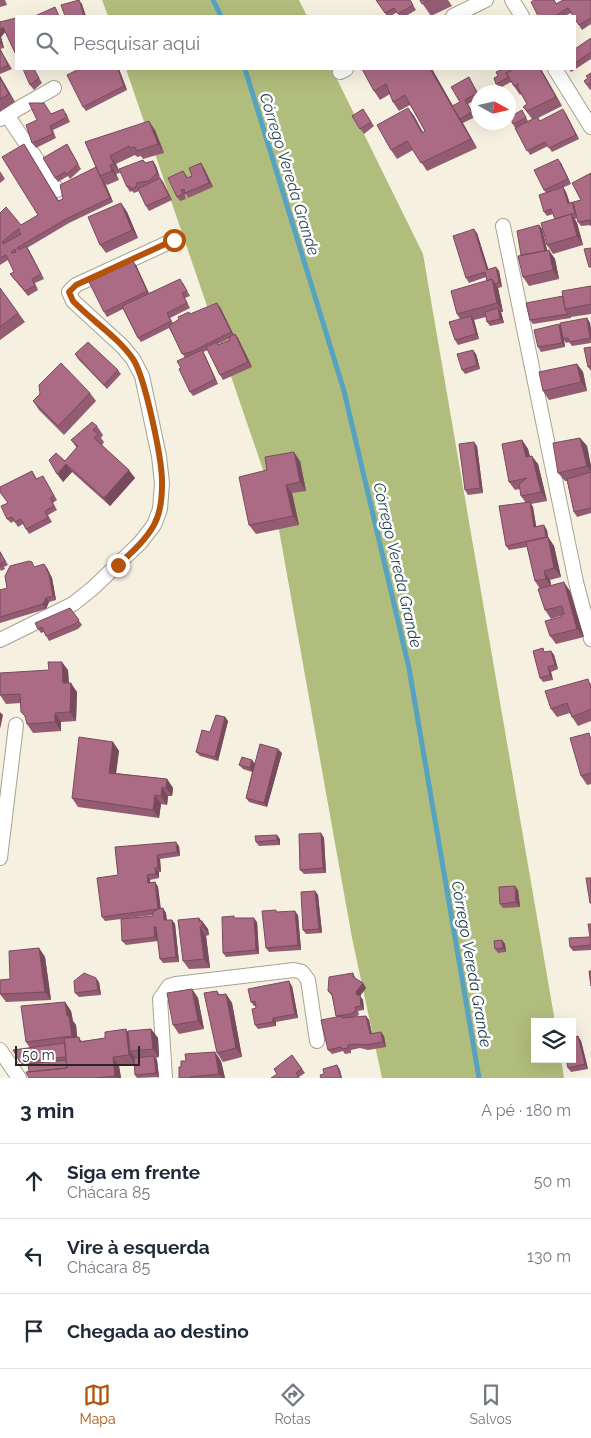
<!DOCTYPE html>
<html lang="pt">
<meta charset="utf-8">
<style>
body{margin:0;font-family:Raleway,sans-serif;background:#f2f2f3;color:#1f2937}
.controls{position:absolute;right:15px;bottom:15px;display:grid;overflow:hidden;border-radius:0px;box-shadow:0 5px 20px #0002}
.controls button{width:45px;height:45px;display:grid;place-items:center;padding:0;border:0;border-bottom:1px solid #e0e1e3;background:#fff;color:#1f2937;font:25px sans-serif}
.compass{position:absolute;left:471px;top:85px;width:45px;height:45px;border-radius:50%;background:#fff;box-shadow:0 5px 20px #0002;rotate:98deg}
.scale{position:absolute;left:15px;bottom:12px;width:125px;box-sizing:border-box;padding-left:5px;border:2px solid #292721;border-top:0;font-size:14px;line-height:18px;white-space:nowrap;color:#292721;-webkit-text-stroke:4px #fff;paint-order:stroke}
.stop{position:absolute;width:15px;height:15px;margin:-11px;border:4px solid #b45309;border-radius:50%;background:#fff}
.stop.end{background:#b45309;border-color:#fff;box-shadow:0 1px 5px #0008}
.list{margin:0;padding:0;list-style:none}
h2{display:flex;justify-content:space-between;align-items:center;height:65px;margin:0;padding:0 20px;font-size:21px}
h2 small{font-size:16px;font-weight:400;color:#747a83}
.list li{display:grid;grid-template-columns:32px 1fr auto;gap:15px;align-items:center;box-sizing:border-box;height:75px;padding:0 20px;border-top:1px solid #e0e1e3}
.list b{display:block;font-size:19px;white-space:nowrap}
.list p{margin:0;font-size:16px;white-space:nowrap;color:#747a83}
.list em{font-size:16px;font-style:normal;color:#747a83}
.icon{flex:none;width:28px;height:28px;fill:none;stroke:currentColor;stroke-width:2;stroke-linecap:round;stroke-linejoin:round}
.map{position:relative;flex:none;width:591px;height:1078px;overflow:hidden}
.search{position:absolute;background:#fff;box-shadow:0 5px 20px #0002;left:15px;right:15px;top:15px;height:55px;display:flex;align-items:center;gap:12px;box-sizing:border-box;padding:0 18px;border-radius:0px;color:#747a83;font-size:19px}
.sheet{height:290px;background:#fff}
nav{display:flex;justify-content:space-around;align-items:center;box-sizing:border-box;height:70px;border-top:1px solid #e0e1e3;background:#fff;font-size:14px;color:#747a83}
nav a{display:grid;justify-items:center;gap:2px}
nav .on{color:#b45309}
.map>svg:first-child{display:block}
.forest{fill:#b1bd7c}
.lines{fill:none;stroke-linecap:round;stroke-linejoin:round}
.stream{stroke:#56a2c1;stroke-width:5}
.minor-casing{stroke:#a7a293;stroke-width:16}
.minor{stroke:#fff;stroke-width:14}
.wall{fill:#935c72;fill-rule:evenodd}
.shaded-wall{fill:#784b5c}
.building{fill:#ab6b84;stroke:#784b5c;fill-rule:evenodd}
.route{stroke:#b45309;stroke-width:6}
.labels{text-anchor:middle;stroke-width:5;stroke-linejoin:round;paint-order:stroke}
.water-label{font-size:16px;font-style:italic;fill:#1f4150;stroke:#fff}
</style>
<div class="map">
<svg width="591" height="1078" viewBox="0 0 591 1078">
<rect width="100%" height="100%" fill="#f6f0e1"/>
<path class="forest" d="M102,0H299L307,16H108Z
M126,69H332L423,254L555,1022H535V1059H561L564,1078H382L352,938L274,502Z"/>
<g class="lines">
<path class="stream" d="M213,0L221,16
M245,69L344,391L409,668L479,1078"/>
<defs>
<path id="minor" d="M512,0L522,16
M453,16L486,0
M555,69L591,127
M340,72L346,69
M7,115L57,190
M0,119L54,88
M503,226L576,582L591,639
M0,640L73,604L93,588L140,543L154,525L160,509L162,483L159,456L142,376L133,359L122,346L73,301L69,292L76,285L174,240
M0,858L16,725
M0,1050L19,1078
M165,1078L160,999L169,986L176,984L294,970L302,972L308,980L317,1041"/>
</defs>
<use href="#minor" class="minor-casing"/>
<use href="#minor" class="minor"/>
</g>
<path class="wall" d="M0,0H5L7,5L0,7Z
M376,0H410L416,10L406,16H400L397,12L391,16H387Z
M420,0H448L452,6L431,16Z
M534,0H554L557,4L591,0V24L582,30L571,13L565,16H538Z
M0,22L5,32L1,37L4,48L0,49L12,69L0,74Z
M591,38V59L571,72L569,69H575V49Z
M34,69L42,83L34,90L30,85Z
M79,69H119L127,90L86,111L83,107Z
M362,69H432L453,106L460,102L469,77L478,93V98L468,104L475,117L463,123L477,148L427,171L413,150L397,159L391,150L408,108L414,116L423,132L425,131L410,105L399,111L393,102L390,94L380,100L374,91Z
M502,69H541L562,106L538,118L540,121L566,114L579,139L552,152L548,146L530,155L513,124L525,115L528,121L532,119L523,107L527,104L521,94L520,95L511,82L500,88L496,84Z
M591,73V89L590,90L584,81L588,78Z
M0,76L15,102L0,112Z
M363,109L374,126L364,134L352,116Z
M51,113H66L70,122L53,130L56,138L36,148L32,143Z
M155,130L164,153L143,159L141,156L137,157L135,155L116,164L120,173L116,174L119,180L107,185L105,183L113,202L69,223L27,248L44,279L35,283L38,290L28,296L10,274L14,272L8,260L0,265V213L21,225L38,215L24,144L59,201L63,199L96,167L85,142Z
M67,144L81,169L70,179L68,176L58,182L55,178Z
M143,160L146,163L153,161L156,166L160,178L163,182L172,200L149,211L146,206L139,191L134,193L132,191L130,192L127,187Z
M561,163L571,184L562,188L563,187L566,192L570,203L572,202L575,207L581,200L591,173V225L581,226L578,222L577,218L575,219L577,223L583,245L553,254L547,245L555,219L553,214L547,216L544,212L546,193L544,190Z
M204,168L213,187L188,198L186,194L185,195L186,199L180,201L177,197L183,171L188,178L192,176Z
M0,171L5,179L0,183Z
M121,203L127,212L138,238L106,253L100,245Z
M539,225L542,229L547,250L555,259L559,279L529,286L523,277L521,255Z
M477,233L488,269L496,267L499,271L502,287L498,288L503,312H501L504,323L490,326L487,322L486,317L474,320L479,339L458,345L455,340L460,319L457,314L487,281L486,277L469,283L466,278Z
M136,265L149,293L183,283L190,296L185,298L190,308L170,318L173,323L190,314L220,307L234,335L235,334L238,338L252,367L223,380L220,375L208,350L203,352L218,384L193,396L190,392L181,368L185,358L169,328L141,342L138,338L123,309L107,317L104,312ZM230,338V340L219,345L218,344Z
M591,286V314L571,317V318L533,324L530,320L563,296Z
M0,288L25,322L0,340Z
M587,318L590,323L591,328V343L572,346L569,342L566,343L564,340L565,347L541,352L538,347L560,326Z
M591,347V371L588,367Z
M75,354L118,370L121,374L107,389L78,359Z
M476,354L480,369L465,374L462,370Z
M577,364L583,372L587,391L549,400L543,391Z
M90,393L96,401L64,435L39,410L33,401Z
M97,426L103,435L101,438L104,442L102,445L135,478L110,506L72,472L63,482L65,461L77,448L71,440Z
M580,438L587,446L591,466V513L577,517L574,512L567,481H565L558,473Z
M522,440L528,449L530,456L538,464L547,501L531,504L533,507L536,526L547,530L548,537L554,546L561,577L550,580L551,585L570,591L584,637L556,644L550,636L561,617V616L551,619L545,610L540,589L535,581L527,547L509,550L506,546L526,503L521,496L520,489L515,490L509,482Z
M477,446L483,493L468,495L465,490Z
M300,461L306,491L292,493L299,525L256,534L249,525Z
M32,471L37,479L46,481L57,500L53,503L57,510L48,515L52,522L29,534L23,524L18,527L14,521L11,523L7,519L8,503Z
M0,551L8,565L4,567L5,569L1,571L0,569Z
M35,567L47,568L52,578L56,600L49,602L46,609L0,623V590L7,588Z
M70,608L82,625L78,629L49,641L44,632L41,633L38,629Z
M551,651L554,655L558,669L551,672L553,680L543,682L540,678L546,652Z
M68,670L69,683L77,692L76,721L61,722V731L33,733L27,724L26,718L21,712V703L6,704L0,695Z
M591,683V721L578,726L572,717L570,713L557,717L551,709Z
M225,717L228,721L218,761L200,756L196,752L210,732Z
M591,736V784L587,785L581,776Z
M113,742L119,751L116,773L167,779L173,788L172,796H168L167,805L161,804L159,818L78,807L72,798Z
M282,753L267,807L249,802L246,798L252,772L243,769L239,765L252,760L255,764Z
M321,833L324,838L326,873L304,874L300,870Z
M280,839V845L259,846L256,842Z
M179,846L180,856L160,859L161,872H159V878L150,880V883L155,882L158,887L161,909L163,908L166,913L167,920H172L175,924L179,962L163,963L160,959L158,941L126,945L122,941L153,916V915L105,921L102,917L118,875L115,847Z
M518,890L520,907L503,908L500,904Z
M315,891L318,895L322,933L306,934L303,930Z
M298,915L301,950L269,952L266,948Z
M199,918L208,929L209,935L206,936L210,968L189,969L183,961Z
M235,918L257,922L259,954L226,957L223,953Z
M591,924V950L573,951L570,947L590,937Z
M502,940L505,944L506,952L498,953L495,949Z
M39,948L45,957L51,1000L6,1002L0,994V980L10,979Z
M353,973L356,979L363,983L366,988L360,996L363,1000L364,1010L358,1011L359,1015L355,1017L366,1016L369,1020L372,1034L384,1036L386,1047L368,1050L360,1048L351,1050V1053L345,1054L343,1051L332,1054L328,1050L337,1017L336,1016L332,996L328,991Z
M99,982L101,995L79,997L75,993Z
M292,986L298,1018L276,1022V1026L258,1029L255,1025L256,1006H254L251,1002Z
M192,989L198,998L204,1029L179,1034L173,1025Z
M217,991L220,995L226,994L232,1003L242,1057L223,1062L217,1053Z
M65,1002L71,1011L73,1021L76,1025L77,1037L82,1041L105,1038L126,1029L128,1033L151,1029L158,1038L159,1057L155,1058L157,1060L159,1077L137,1078L135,1075L134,1064L119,1066L121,1078H29V1065L23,1066L13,1050L30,1048L26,1042Z
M578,1036L581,1041L588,1069L571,1072L568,1068Z
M215,1052L221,1061L225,1078H179L181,1067L186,1061Z
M292,1055L305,1073L299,1077L277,1074Z"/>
<path class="shaded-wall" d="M79,0L82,4L86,16H84Z
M3,27L6,31L1,37L4,48L1,44L0,39V30Z
M118,69H119L127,90L124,86Z
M430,69H432L477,148L471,139Z
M540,69H541L562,106L556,97Z
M0,76L15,102L9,94L0,78Z
M408,108L414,116L428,142L422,133Z
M563,109L566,114L579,139L576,135Z
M149,121L155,130L164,153L158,144Z
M110,156L116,164L120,173L114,164Z
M558,159L561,163L571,184L568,179Z
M153,161L156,166L160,177L157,173Z
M201,163L204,168L213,187L209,183Z
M110,165L116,174L119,180L112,171Z
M160,178L163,182L172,200L169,196Z
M102,179L105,183L113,202L110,198Z
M563,187L566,192L571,208L568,204Z
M121,203L127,212L138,238L132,230Z
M571,214L577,223L583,245L577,236Z
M539,225L542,229L549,257L546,253Z
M474,229L477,233L490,274L487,270Z
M26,246L29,250L44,279L41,274Z
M549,250L555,259L559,279L553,270Z
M133,261L136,265L150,296L147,291Z
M496,267L499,271L502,287L499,282Z
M492,279L498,288L503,312L497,303Z
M217,303L220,307L234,336L231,332Z
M498,308L501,312L504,323L500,319Z
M471,316L474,320L479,339L476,334Z
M587,318L590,323L591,339L590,338Z
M559,324L562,328L563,338L564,340L565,347L562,343Z
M235,334L238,338L252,367L248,362Z
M202,350L205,355L218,384L215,379Z
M473,350L476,354L480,369L477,365Z
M577,364L583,372L587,391L581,382Z
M580,438L587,446L591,466V472L587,466Z
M522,440L528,449L532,466L526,457Z
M474,442L477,446L483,493L480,488Z
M294,452L300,461L306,491L300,482Z
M532,456L538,464L547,501L541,492Z
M66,464L72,472L63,482L57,474Z
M129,470L135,478L110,506L104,498Z
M286,485L292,493L299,525L293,516Z
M530,502L533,507L537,531L534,527Z
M544,525L547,530L548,537L554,546L561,577L554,568L546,539Z
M44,564L47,568L52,578L56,600L53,596Z
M544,571L550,580L552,588L546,579Z
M564,582L570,591L584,637L577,629Z
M46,598L49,602L46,609L43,604Z
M551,651L554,655L558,669L555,665Z
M62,662L68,670L69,692L63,683Z
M548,667L551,672L553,680L550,675Z
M71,683L77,692L76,721L70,712Z
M0,712L3,715L0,729Z
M55,713L61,722V731L55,722Z
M225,717L228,721L218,761L215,757Z
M113,742L119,751L115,781L109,773Z
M278,749L282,753L267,807L264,803Z
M252,760L255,764L253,772L250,768Z
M167,779L173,788L172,796L166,788Z
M162,787L168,796L167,805L161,796Z
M155,795L161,804L159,818L153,810Z
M321,833L324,838L326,873L323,868Z
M277,835L280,839V845L277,840Z
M176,842L179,846L180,856L177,852Z
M157,855L160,859L161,872L158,868Z
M155,868L159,872V878L156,874Z
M147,875L150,880L151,888L148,883Z
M155,882L158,887L161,913L158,909Z
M515,886L518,890L520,907L516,902Z
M315,891L318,895L322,933L319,929Z
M163,908L166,913L167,925L164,920Z
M295,911L298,915L301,950L298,945Z
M199,918L202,923V921L208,929L209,935L199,921Z
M254,918L257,922L259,954L256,950Z
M172,920L175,924L179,962L176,957Z
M154,927L157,932L158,941L155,937Z
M200,927L206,936L210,968L204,959Z
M502,940L505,944L506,952L503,948Z
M39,948L45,957L51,1000L45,992Z
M96,978L99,982L101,995L98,990Z
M289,981L292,986L298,1018L295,1014Z
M363,983L366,988L360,996L363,1000L364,1010L361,1006L357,995L356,992Z
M192,989L198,998L204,1029L198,1021Z
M226,994L232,1003L242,1057L236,1048Z
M65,1002L71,1011L73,1021L76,1025L78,1045L72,1036L67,1016Z
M366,1016L369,1020L373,1039L370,1034Z
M273,1018L276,1022V1026L273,1022Z
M126,1029L132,1038L130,1051L134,1056L135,1064L129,1055Z
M151,1029L158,1038L159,1057L153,1049Z
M381,1032L384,1036L386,1047L383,1042Z
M578,1036L581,1041L588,1069L585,1064Z
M215,1052L221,1061L225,1078H223L219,1074Z
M154,1056L157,1060L159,1077L156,1073Z
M113,1057L119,1066L121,1078H117L115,1076Z
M337,1065L340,1070L342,1078H341Z"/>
<path class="building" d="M79,0L84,16H65L61,5Z
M376,0H410L413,5L398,14L394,8L385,13Z
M420,0H429L422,4Z
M534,0H554L556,4L563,0H591V18L579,25L575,19V16H573L568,8L555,16H538L531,2Z
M55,7L59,16H35Z
M16,18V55L3,27L0,30V22Z
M591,38V52L575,63V49Z
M0,49L8,65L0,69Z
M23,69H34L39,78L30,85Z
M79,69H118L124,86L83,107L67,75Z
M362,69H430L471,139L421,163L407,141L391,150L377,125L408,108L422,133L425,131L405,95L393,102L386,84L374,91Z
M503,69H514L506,73L509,77L496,84L494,78L498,76L496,72Z
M514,69H540L556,97L527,111L523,107L527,104L517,86L519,84L514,86L506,73Z
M591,73V83L587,85L584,81L588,78L586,76Z
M469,77L477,93L465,100L472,112L460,119L452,106L460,102L451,87Z
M0,78L9,94L0,99Z
M29,103H44L51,114L63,109L67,117L50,126L53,134L32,143L26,125L37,120Z
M363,109L371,122L360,129L352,116Z
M563,109L576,135L549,148L545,142L527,151L515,128L537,117L540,121Z
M522,110L526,118L513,124L510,117Z
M149,121L158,144L137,151L135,147L130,148L129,146L110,156L114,164L110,165L112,171L100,176L85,142Z
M24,144L58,201L63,199L60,185L96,167L110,198L66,219L17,248L19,250L26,246L41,274L32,279L35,286L25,291L10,274L14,272L6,255L0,258V213L6,207L21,225L38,215L2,157ZM20,229L18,230L21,234L3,244L2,242L17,230ZM15,249L16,252L12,253L11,252Z
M67,144L78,164L67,174L65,172L55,178L43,158Z
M558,159L568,179L544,190L534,170Z
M143,160L145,163L153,161L157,173L149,181L136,183L137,186L131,189L130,186L127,187L119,169Z
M201,163L209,183L185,193L184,189L181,190L183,194L177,197L168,178L183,171L187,178L192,176L189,168Z
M591,173V226L590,220L578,222L573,202L581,200L572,183Z
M160,178L169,196L146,206L138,189Z
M563,187L568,204L572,202L575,213L555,219L551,209L544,212L539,195Z
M121,203L132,230L100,245L88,217Z
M571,214L577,236L547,245L541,223Z
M539,225L545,251L521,255L517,231Z
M474,229L487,270L496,267L499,282L495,284L492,279L487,281L485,272L466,278L453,236Z
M591,248V267H589L584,249Z
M549,250L553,270L523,277L518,256Z
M133,261L147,291L104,312L89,282Z
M180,279L187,291L182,293L187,303L167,313L171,321L138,338L122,306Z
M492,279L497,303L457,314L451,291Z
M591,286V304L565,309L562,291Z
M0,288L18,313L0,327Z
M563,296L565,309L568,314L530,320L526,303Z
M217,303L231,332L191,352L182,354L169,326L179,319L178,317L189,312L190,314Z
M498,308L500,319L487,322L485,312Z
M471,316L476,334L455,340L449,322Z
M587,318L590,338L569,342L568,338H563L560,323Z
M559,324L562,343L538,347L534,330Z
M235,334L248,362L220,375L206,347L217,342L218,345L230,340L229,337Z
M88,342L118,370L104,385L75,354Z
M591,347V366L588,367L584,348Z
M202,350L215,379L190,392L179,369L181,368L177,361Z
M473,350L477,365L462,370L457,354Z
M61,363L90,393L58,426L33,401L40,394L39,385Z
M577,364L581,382L543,391L539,372Z
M92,422L97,426L93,430L98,434L94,438L129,470L104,498L66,464L57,474L49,460L56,453L65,461L78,446L71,440Z
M580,438L587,466L558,473L553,443Z
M522,440L526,457L532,456L541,492L521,496L519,484L527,478L509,482L502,444Z
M474,442L480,488L465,490L459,444Z
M294,452L300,482L286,485L293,516L249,525L239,477L267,470L265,457Z
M32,471L36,479L43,476L54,496L50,498L54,506L45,511L48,518L26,529L21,519L15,522L12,517L7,519L1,506L8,503L0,492V487Z
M591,472V508L574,512L567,479Z
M530,502L534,527L544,525L546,537L506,546L499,506Z
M548,537L554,568L544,571L546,579L535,581L526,542Z
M0,552L5,561L1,563L2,565L0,566Z
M29,561L32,562L34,567L44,564L49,574L53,596L46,598L43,604L0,617V590L7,588L5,576L10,566Z
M564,582L577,629L550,636L545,621L561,617V615L564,614L562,606L545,610L538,589Z
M70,608L79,620L75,624L46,636L42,627L38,629L35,623Z
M543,648L544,652L551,651L555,665L548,667L550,675L540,678L533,651Z
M48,662H62L63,683H71L70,712L55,713V722L27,724L25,716L21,712L20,694L0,695V673L49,670Z
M588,679L591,688V709L572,717L567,703L551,709L545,691Z
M216,715L225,717L215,757L196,752L202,730L210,732Z
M589,733L591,741V773L581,776L570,738Z
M79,737L113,742L109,773L167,779L166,788L162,787L161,796L155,795L153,810L72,798Z
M260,744L278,749L264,803L246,798Z
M242,757L252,760L250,768L239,765Z
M321,833L323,868L300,870L299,834Z
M277,835V840L256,842L255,836Z
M176,842L177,852L157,855L158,868H155L156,874L147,875L148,883L155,882L158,909L163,908L164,920H172L176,957L160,959L156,927H154L155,937L122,941L121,919L153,916V912L158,909L102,917L97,878L118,875L115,847Z
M586,878H591V903H590Z
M515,886L516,902L500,904L499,887Z
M315,891L319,929L303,930L301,892Z
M276,910V912L295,911L298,945L266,948L262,911Z
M234,916V918H254L256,950L223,953L222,917Z
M199,918V921H202V927H200L204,959L183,961L178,920Z
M588,924H591V945L570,947L569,938L590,937Z
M502,940L503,948L495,949L494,941Z
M39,948L45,992L0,994V980L10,979L9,951Z
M589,971H591V986Z
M84,973L96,978L98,990L75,993L74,981Z
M353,973V977L363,983L356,992L357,995H360L361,1006L355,1007L356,1011L350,1014L336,1016L332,994L328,991L329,977Z
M289,981L295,1014L273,1018V1022L255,1025L252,1009L256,1008L255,1001L251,1002L248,989Z
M192,989L198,1021L173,1025L167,993Z
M217,991L218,995L226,994L236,1048L217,1053L204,993Z
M65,1002L67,1016H69L72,1036L26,1042L21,1006Z
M342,1016V1018L366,1016L370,1034L381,1032L383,1042L365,1045L357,1044L348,1045V1048L342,1049L341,1047L328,1050L321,1020Z
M126,1029L129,1055L113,1057L115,1076L95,1078H29L26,1072L67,1068L64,1038L79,1037L80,1042L105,1038V1032Z
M151,1029L153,1049L130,1051L128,1031Z
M578,1036L585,1064L568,1068L566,1059H572V1038Z
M65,1043L66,1057L20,1062L13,1050Z
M215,1052L219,1074L190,1077V1078H179V1067H181V1061H186L185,1054Z
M292,1055L302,1069L296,1073L299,1078H271L277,1074L274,1069Z
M154,1056L156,1073L135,1075L134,1058Z
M66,1060L67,1068L29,1072L28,1064Z
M337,1065L341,1078H321L320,1075L324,1074L323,1069Z"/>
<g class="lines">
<path class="route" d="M118,565C131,553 145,541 154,525C160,514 162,498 162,485C163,462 145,377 133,359C118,337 92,321 73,301L69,292L76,285L174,240"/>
</g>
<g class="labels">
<g class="water-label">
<text transform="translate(290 174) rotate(73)" y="6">Córrego Vereda Grande</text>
<text transform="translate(398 565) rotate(77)" y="6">Córrego Vereda Grande</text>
<text transform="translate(472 964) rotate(80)" y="6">Córrego Vereda Grande</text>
</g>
</g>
</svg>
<div class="controls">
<button><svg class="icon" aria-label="layers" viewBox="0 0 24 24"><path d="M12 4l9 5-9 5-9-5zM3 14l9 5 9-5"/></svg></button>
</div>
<svg class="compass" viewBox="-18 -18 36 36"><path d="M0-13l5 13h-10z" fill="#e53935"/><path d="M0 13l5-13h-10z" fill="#747a83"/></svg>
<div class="scale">50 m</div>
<div class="stop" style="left:174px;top:240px"></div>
<div class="stop end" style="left:118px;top:565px"></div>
<div class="search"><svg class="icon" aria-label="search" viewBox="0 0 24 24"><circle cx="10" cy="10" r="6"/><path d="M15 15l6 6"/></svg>Pesquisar aqui</div>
</div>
<section class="sheet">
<h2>3 min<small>A pé · 180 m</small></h2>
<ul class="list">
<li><svg class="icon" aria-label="ahead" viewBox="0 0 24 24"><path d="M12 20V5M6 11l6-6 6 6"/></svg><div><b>Siga em frente</b><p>Chácara 85</p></div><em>50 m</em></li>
<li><svg class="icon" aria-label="left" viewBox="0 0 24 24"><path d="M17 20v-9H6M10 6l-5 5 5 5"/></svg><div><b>Vire à esquerda</b><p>Chácara 85</p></div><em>130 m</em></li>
<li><svg class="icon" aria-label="arrive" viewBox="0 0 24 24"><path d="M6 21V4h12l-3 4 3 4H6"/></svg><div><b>Chegada ao destino</b></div></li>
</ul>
</section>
<nav>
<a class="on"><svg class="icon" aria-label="map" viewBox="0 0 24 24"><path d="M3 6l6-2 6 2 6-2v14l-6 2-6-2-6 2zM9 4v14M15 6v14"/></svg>Mapa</a>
<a><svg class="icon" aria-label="directions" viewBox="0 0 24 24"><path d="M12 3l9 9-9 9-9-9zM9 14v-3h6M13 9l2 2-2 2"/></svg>Rotas</a>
<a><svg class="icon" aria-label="saved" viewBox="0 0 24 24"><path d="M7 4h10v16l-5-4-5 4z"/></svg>Salvos</a>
</nav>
